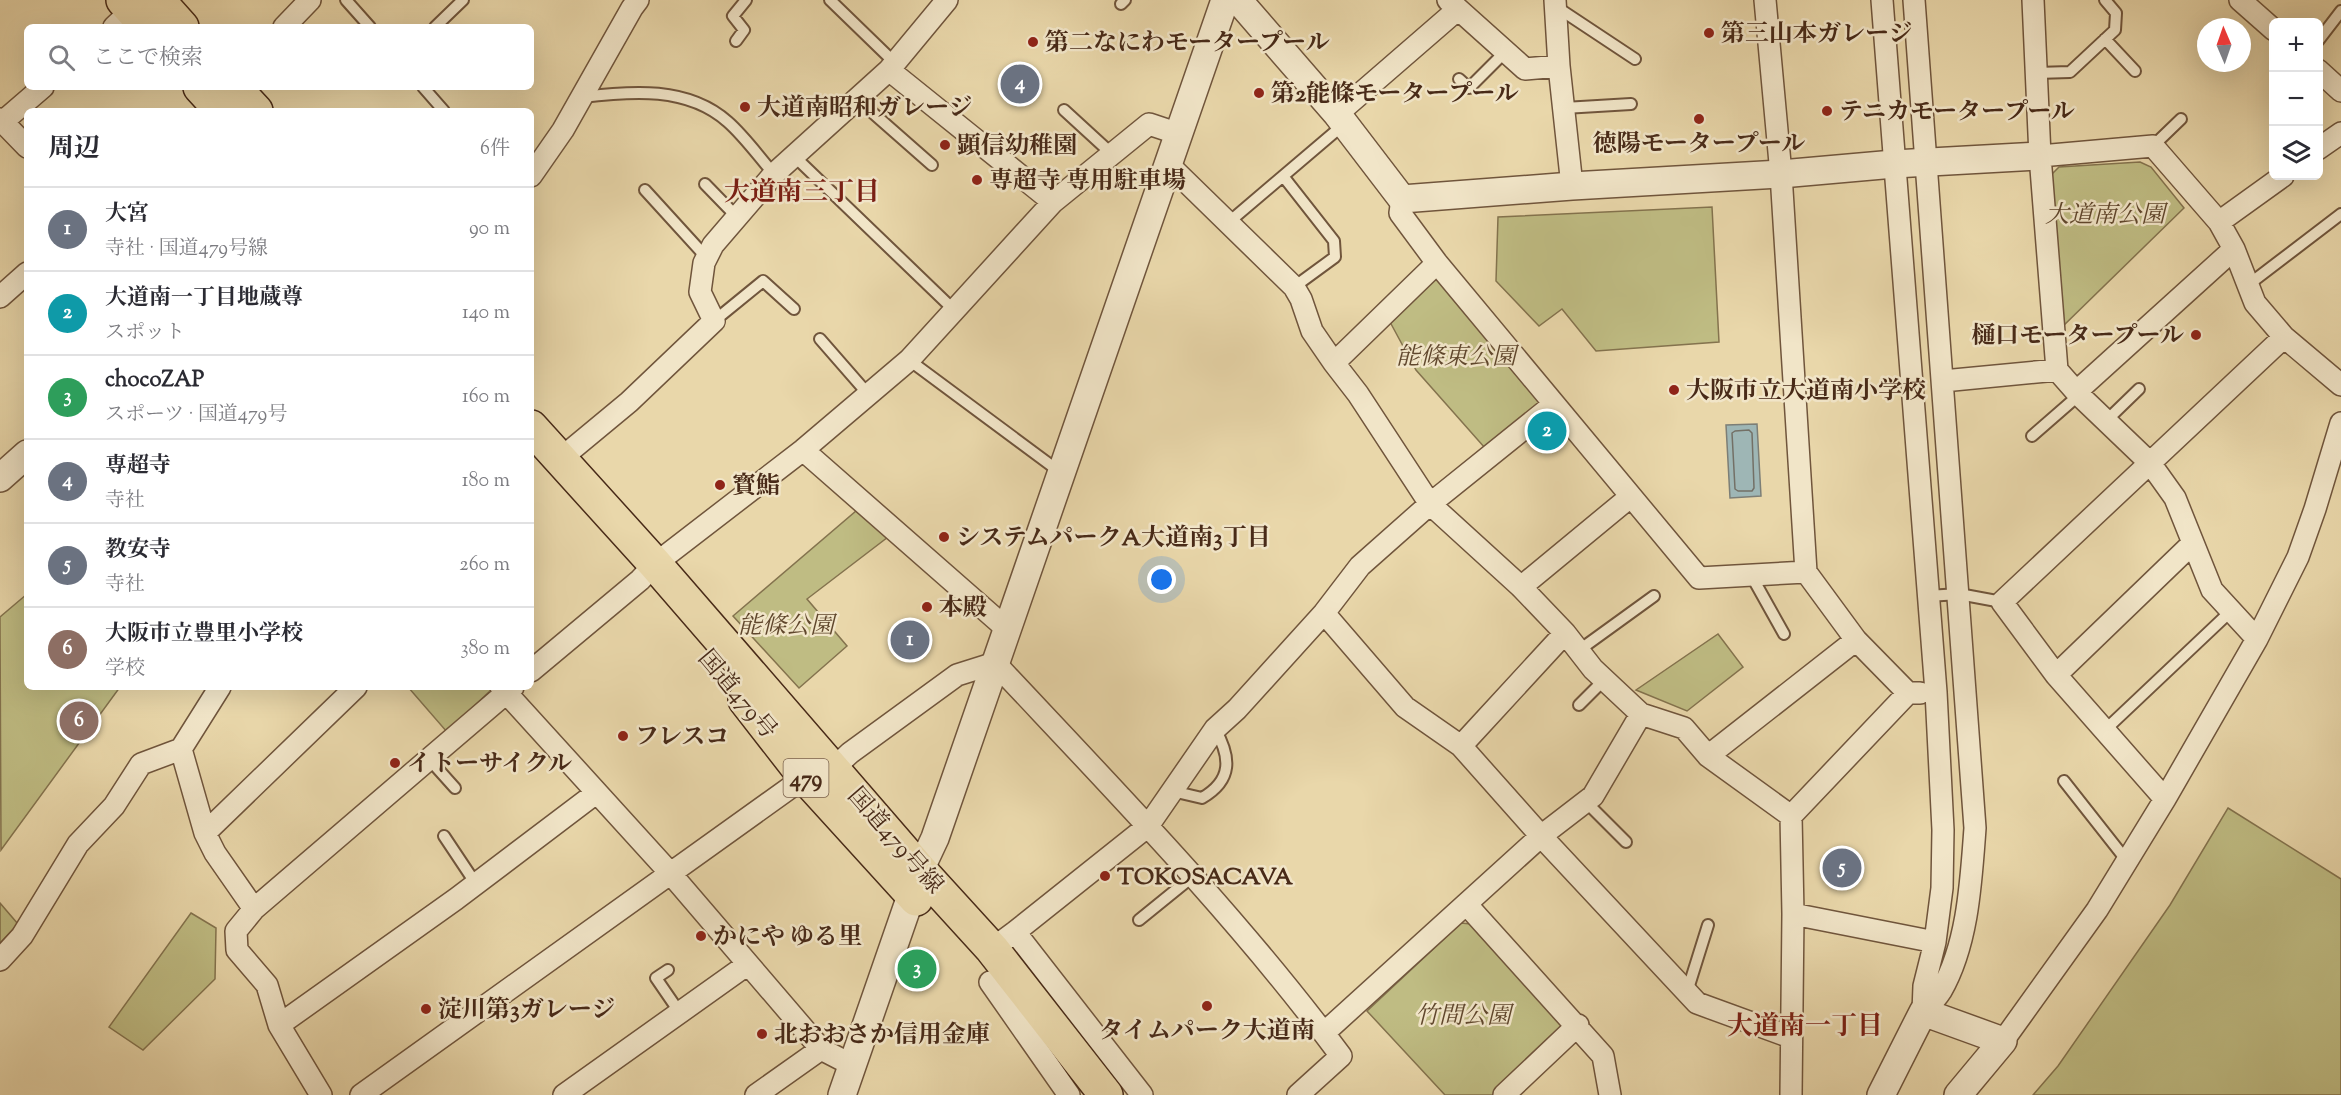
<!DOCTYPE html>
<html lang="ja">
<meta charset="utf-8">
<style>
body{margin:0;font-family:"Sorts Mill Goudy","Noto Serif JP",serif;background:#f2f2f3;color:#2b2b33}
.controls{position:absolute;right:18px;top:18px;display:grid;overflow:hidden;border-radius:9px;box-shadow:0 6px 24px #0002}
.controls button{width:54px;height:54px;display:grid;place-items:center;padding:0;border:0;border-bottom:2px solid #e1e1e2;background:#fff;color:#2b2b33;font:30px sans-serif}
.compass{position:absolute;left:2197px;top:18px;width:54px;height:54px;border-radius:50%;background:#fff;box-shadow:0 6px 24px #0002;rotate:358deg}
.you{position:absolute;left:1162px;top:580px;width:21px;height:21px;margin:-15px;border:4px solid #fff;border-radius:50%;background:#1a73e8;box-shadow:0 0 0 9px #1a73e833}
.badge{display:grid;place-items:center;width:39px;height:39px;border-radius:50%;background:#1a73e8;color:#fff;font-size:20px;font-weight:700}
.pin{position:absolute;translate:-50% -50%;border:3px solid #fff;box-shadow:0 2px 6px #0006}
.list{margin:0;padding:0;list-style:none}
h2{display:flex;justify-content:space-between;align-items:center;height:78px;margin:0;padding:0 24px;font-size:26px}
h2 small{font-size:20px;font-weight:400;color:#7c7c81}
.list li{display:grid;grid-template-columns:39px 1fr auto;gap:18px;align-items:center;box-sizing:border-box;height:84px;padding:0 24px;border-top:2px solid #e1e1e2}
.list b{display:block;font-size:22px;white-space:nowrap}
.list p{margin:0;font-size:20px;white-space:nowrap;color:#7c7c81}
.list em{font-size:20px;font-style:normal;color:#7c7c81}
.icon{flex:none;width:33px;height:33px;fill:none;stroke:currentColor;stroke-width:2;stroke-linecap:round;stroke-linejoin:round}
.map{position:relative;flex:none;width:2341px;height:1095px;overflow:hidden}
.search{position:absolute;background:#fff;box-shadow:0 6px 24px #0002;left:24px;top:24px;width:510px;height:66px;display:flex;align-items:center;gap:15px;box-sizing:border-box;padding:0 21px;border-radius:9px;color:#7c7c81;font-size:22px}
.panel{position:absolute;background:#fff;box-shadow:0 6px 24px #0002;left:24px;top:108px;width:510px;height:582px;border-radius:9px}
.map>svg:first-child{display:block}
.green{fill:#bfbc83;stroke:#84734e;stroke-width:1.5}
.water{fill:#9eb6b5;stroke:#7c7e76;stroke-width:1.5}
.lines{fill:none;stroke-linecap:round;stroke-linejoin:round}
.shore{stroke:#737066;stroke-width:1.5}
.service-casing{stroke:#70553c;stroke-width:14}
.minor-casing{stroke:#70553c;stroke-width:24}
.tertiary-casing{stroke:#70553c;stroke-width:30}
.trunk-casing{stroke:#482a18;stroke-width:36}
.service{stroke:#f1e5c8;stroke-width:10}
.minor{stroke:#f1e5c8;stroke-width:21}
.tertiary{stroke:#f1e5c8;stroke-width:27}
.trunk{stroke:#e9d7aa;stroke-width:33}
.poi-dot{fill:#8f2418;stroke:#f1e5c8;stroke-width:2}
.labels{text-anchor:middle;stroke-width:5;stroke-linejoin:round;paint-order:stroke}
.shield{fill:#f1e5c8;stroke:#7b624d;stroke-width:1.5}
.shield-label{font-size:22px;font-weight:bold;fill:#482a18}
.poi-label{font-size:24px;font-weight:bold;fill:#482a18;stroke:#f1e5c8;text-anchor:start}
.park-label{font-size:24px;font-style:italic;fill:#60472d;stroke:#f1e5c8}
.street-label{font-size:24px;fill:#482a18;stroke:#f1e5c8}
.neighbourhood-label{font-size:26px;font-weight:bold;fill:#7a1f14;stroke:#f1e5c8}
</style>
<div class="map">
<svg width="2341" height="1095" viewBox="0 0 2341 1095">
<rect width="100%" height="100%" fill="#e9d7aa"/>
<filter id="stains"><feTurbulence type="fractalNoise" baseFrequency=".00333" numOctaves="4"/><feColorMatrix values="0 0 0 0 .2 0 0 0 0 .09 0 0 0 0 .02 0 0 0 .5 -.17"/></filter>
<radialGradient id="worn" r=".72"><stop offset=".6" stop-color="#630" stop-opacity="0"/><stop offset="1" stop-color="#630" stop-opacity=".3"/></radialGradient>
<path class="green" d="M2140,162L2151,167L2184,208L2062,327L2052,174L2059,167Z
M1712,207L1719,342L1596,351L1562,309L1539,326L1496,281L1498,217Z
M1434,277H1442L1540,396L1538,407L1485,448L1416,370L1390,322Z
M856,511L888,537L807,599L847,646L799,688L733,616Z
M27,594V687H120L1,850L0,617Z
M1718,634L1743,667L1687,711L1636,690Z
M408,687H488L491,690L447,732Z
M2228,808L2341,879V1095H2033L2058,1066L2170,905Z
M0,903L18,924L0,943Z
M191,913L216,928L215,979L143,1050L109,1027Z
M1461,923L1471,924L1563,1023V1033L1496,1095H1445L1367,1011Z"/>
<path class="water" d="M1757,424L1761,496L1730,498L1726,425Z"/>
<g class="lines">
<path class="shore" d="M1749,430L1752,433L1754,488L1752,491H1738L1735,489L1732,433L1735,431Z"/>
<defs>
<path id="service" d="M346,0L370,27
M830,0L895,63
M1121,4L1125,0
M1555,6L1635,59
M435,27L463,0
M2105,39L2135,71
M736,41L744,30L733,16L746,0
M2318,41L2341,11
M2036,73L2070,72L2115,30L2116,13L2105,0
M1459,79L1469,88L1505,52
M423,87L444,111
M582,97C631,91 688,86 728,122C745,137 759,157 774,174
M857,99L932,165
M1564,108L1631,104
M1064,110L1112,154
M2153,146L2181,119
M794,156L954,310
M1283,176L1334,241L1335,257L1294,287
M705,184L738,218
M645,190L707,258
M1229,222L1343,125
M2248,285L2341,214
M714,321L763,281L794,309
M820,339L868,394
M909,360L1060,472
M2106,421L2139,389
M2032,436L2079,395
M1751,575L1784,634
M1928,596L1959,594L2002,602
M1578,651L1654,596
M1579,705L1604,680
M2104,731L2231,611
M429,759L455,788
M2064,781L2127,861
M1172,791L1202,798C1233,780 1231,757 1215,729
M1586,802L1626,842
M444,836L476,884
M1139,920L1192,877
M668,970L656,978L680,1013
M1687,992L1708,925"/>
<path id="minor" d="M1448,0L1525,69L1559,66
M1555,0L1559,66L1572,186
M1765,0L1781,174L1806,572L1856,640L1908,693
M1882,0L1936,692L1943,830L1942,888L1935,942L1924,986L1923,1012
M1914,0L1975,828C1971,882 1968,944 1941,991C1936,999 1929,1006 1923,1012
M2033,0L2040,156L2057,370L2079,395L2150,463L2175,498L2212,590L2257,639
M2240,0L2274,30
M114,27L132,10
M284,27L310,0
M889,70L1053,202
M2318,70L2341,91
M1337,114L1457,10
M0,119L27,147
M0,124L43,87
M2318,149L2341,133
M2040,156L2153,146L2219,222L2234,249L2255,303L2284,337L2341,385
M1169,165L1294,287L1301,299L1312,331L1334,363L1358,394L1430,504L1521,587L1565,633L1593,669L1641,714L1684,728L1708,756L1791,816
M531,176L563,130L632,8L638,0
M1402,199L1400,213L1437,263L1699,578L1806,572
M2219,222L2283,176
M0,297L27,273
M1334,363L1437,263
M1943,381L2057,370
M2076,392L2234,249
M803,450L1007,629
M559,460L629,402L714,321L700,292L704,263L713,245L774,174L889,70L947,0
M1521,587L1630,497
M1324,613L1405,707L1461,746L1541,836L1697,1003L1790,1037
M531,671L640,580L655,564L803,450L909,360L1053,202L1149,124L1179,134
M2056,675L2193,543
M501,687L671,874L821,1049L852,1065
M1461,746L1565,633
M181,749L205,833L215,853L254,909
M1708,756L1856,640
M834,768L850,753L957,675L995,663C1114,790 1237,916 1341,1056L1298,1095
M2165,799L2056,675L2002,602L2284,337
M205,833L356,687
M1467,905L1603,1056L1610,1095
M1793,914L1935,942
M1015,932L1142,1095
M992,949L1015,932L1148,826L1215,729L1237,709L1324,613L1360,566L1430,504L1553,405
M0,960L22,936L78,844L114,806L141,764L181,749L220,687
M990,982L1069,1095
M279,1025L456,899L596,793
M1324,1033L1541,836L1593,796L1641,714
M2003,1041L2097,910L2165,799L2257,639L2298,557L2315,509L2341,423
M321,1095L279,1025L267,985L237,950L236,931L254,909L513,687
M361,1095L805,777
M564,1095L748,964
M756,1095L821,1049
M1504,1095L1578,1025
M1791,1095L1793,914L1791,816L1908,693H1920"/>
<path id="tertiary" d="M1238,0L1337,114L1402,199L1572,186L1781,174L1894,164L2040,156
M0,478L27,454
M842,1095L920,870L935,838C1031,559 1129,280 1225,0
M1881,1095L1923,1012L2003,1041L1958,1095"/>
<path id="trunk" d="M123,0L147,27
M158,0L182,27
M200,87L222,111
M234,87L256,111
M531,427L655,564L920,870L992,949L1106,1095
M745,700L805,777L916,899"/>
</defs>
<use href="#service" class="service-casing"/>
<use href="#minor" class="minor-casing"/>
<use href="#tertiary" class="tertiary-casing"/>
<use href="#trunk" class="trunk-casing"/>
<use href="#service" class="service"/>
<use href="#minor" class="minor"/>
<use href="#tertiary" class="tertiary"/>
<use href="#trunk" class="trunk"/>
</g>
<g class="poi-dot">
<circle cx="1709" cy="33" r="6"/>
<circle cx="1033" cy="42" r="6"/>
<circle cx="1259" cy="93" r="6"/>
<circle cx="745" cy="107" r="6"/>
<circle cx="1827" cy="111" r="6"/>
<circle cx="1699" cy="119" r="6"/>
<circle cx="945" cy="145" r="6"/>
<circle cx="977" cy="180" r="6"/>
<circle cx="2196" cy="335" r="6"/>
<circle cx="1674" cy="390" r="6"/>
<circle cx="720" cy="485" r="6"/>
<circle cx="944" cy="537" r="6"/>
<circle cx="927" cy="607" r="6"/>
<circle cx="623" cy="736" r="6"/>
<circle cx="395" cy="763" r="6"/>
<circle cx="1105" cy="876" r="6"/>
<circle cx="701" cy="936" r="6"/>
<circle cx="1207" cy="1006" r="6"/>
<circle cx="426" cy="1009" r="6"/>
<circle cx="762" cy="1034" r="6"/>
</g>
<g class="labels">
<rect class="shield" x="783.5" y="759" width="45" height="38" rx="4.5"/>
<g class="shield-label">
<text x="806" y="786">479</text>
</g>
<g class="poi-label">
<text x="1721" y="41">第三山本ガレージ</text>
<text x="1045" y="50">第二なにわモータープール</text>
<text x="1271" y="101">第2能條モータープール</text>
<text x="757" y="115">大道南昭和ガレージ</text>
<text x="1839" y="119">テニカモータープール</text>
<text x="1699" y="151" text-anchor="middle">徳陽モータープール</text>
<text x="957" y="153">顕信幼稚園</text>
<text x="989" y="188">専超寺 専用駐車場</text>
<text x="2184" y="343" text-anchor="end">樋口モータープール</text>
<text x="1686" y="398">大阪市立大道南小学校</text>
<text x="732" y="493">寳鮨</text>
<text x="956" y="545">システムパークA大道南3丁目</text>
<text x="939" y="615">本殿</text>
<text x="635" y="744">フレスコ</text>
<text x="407" y="771">イトーサイクル</text>
<text x="1117" y="884">TOKOSACAVA</text>
<text x="713" y="944">かにや ゆる里</text>
<text x="438" y="1017">淀川第3ガレージ</text>
<text x="1207" y="1038" text-anchor="middle">タイムパーク大道南</text>
<text x="774" y="1042">北おおさか信用金庫</text>
</g>
<g class="park-label">
<text x="2105" y="222">大道南公園</text>
<text x="1456" y="364">能條東公園</text>
<text x="786" y="633">能條公園</text>
<text x="1463" y="1023">竹間公園</text>
</g>
<g class="street-label">
<text transform="translate(738 694) rotate(50)" y="8">国道479号</text>
<text transform="translate(896 840) rotate(49)" y="8">国道479号線</text>
</g>
<g class="neighbourhood-label">
<text x="802" y="200">大道南三丁目</text>
<text x="1805" y="1034">大道南一丁目</text>
</g>
</g>
<rect width="100%" height="100%" filter="url(#stains)"/>
<rect width="100%" height="100%" fill="url(#worn)"/>
</svg>
<div class="controls">
<button>+</button>
<button>−</button>
<button><svg class="icon" aria-label="layers" viewBox="0 0 24 24"><path d="M12 4l9 5-9 5-9-5zM3 14l9 5 9-5"/></svg></button>
</div>
<svg class="compass" viewBox="-18 -18 36 36"><path d="M0-13l5 13h-10z" fill="#e53935"/><path d="M0 13l5-13h-10z" fill="#7c7c81"/></svg>
<div class="you"></div>
<div class="pin badge" style="left:910px;top:640px;background:#6b7280">1</div>
<div class="pin badge" style="left:1547px;top:431px;background:#0f9aa8">2</div>
<div class="pin badge" style="left:917px;top:969px;background:#2e9e5b">3</div>
<div class="pin badge" style="left:1020px;top:84px;background:#6b7280">4</div>
<div class="pin badge" style="left:1842px;top:868px;background:#6b7280">5</div>
<div class="pin badge" style="left:79px;top:721px;background:#8d6e63">6</div>
<div class="search"><svg class="icon" aria-label="search" viewBox="0 0 24 24"><circle cx="10" cy="10" r="6"/><path d="M15 15l6 6"/></svg>ここで検索</div>
<section class="panel">
<h2>周辺<small>6件</small></h2>
<ul class="list">
<li><span class="badge" style="background:#6b7280">1</span><div><b>大宮</b><p>寺社 · 国道479号線</p></div><em>90 m</em></li>
<li><span class="badge" style="background:#0f9aa8">2</span><div><b>大道南一丁目地蔵尊</b><p>スポット</p></div><em>140 m</em></li>
<li><span class="badge" style="background:#2e9e5b">3</span><div><b>chocoZAP</b><p>スポーツ · 国道479号</p></div><em>160 m</em></li>
<li><span class="badge" style="background:#6b7280">4</span><div><b>専超寺</b><p>寺社</p></div><em>180 m</em></li>
<li><span class="badge" style="background:#6b7280">5</span><div><b>教安寺</b><p>寺社</p></div><em>260 m</em></li>
<li><span class="badge" style="background:#8d6e63">6</span><div><b>大阪市立豊里小学校</b><p>学校</p></div><em>380 m</em></li>
</ul>
</section>
</div>
